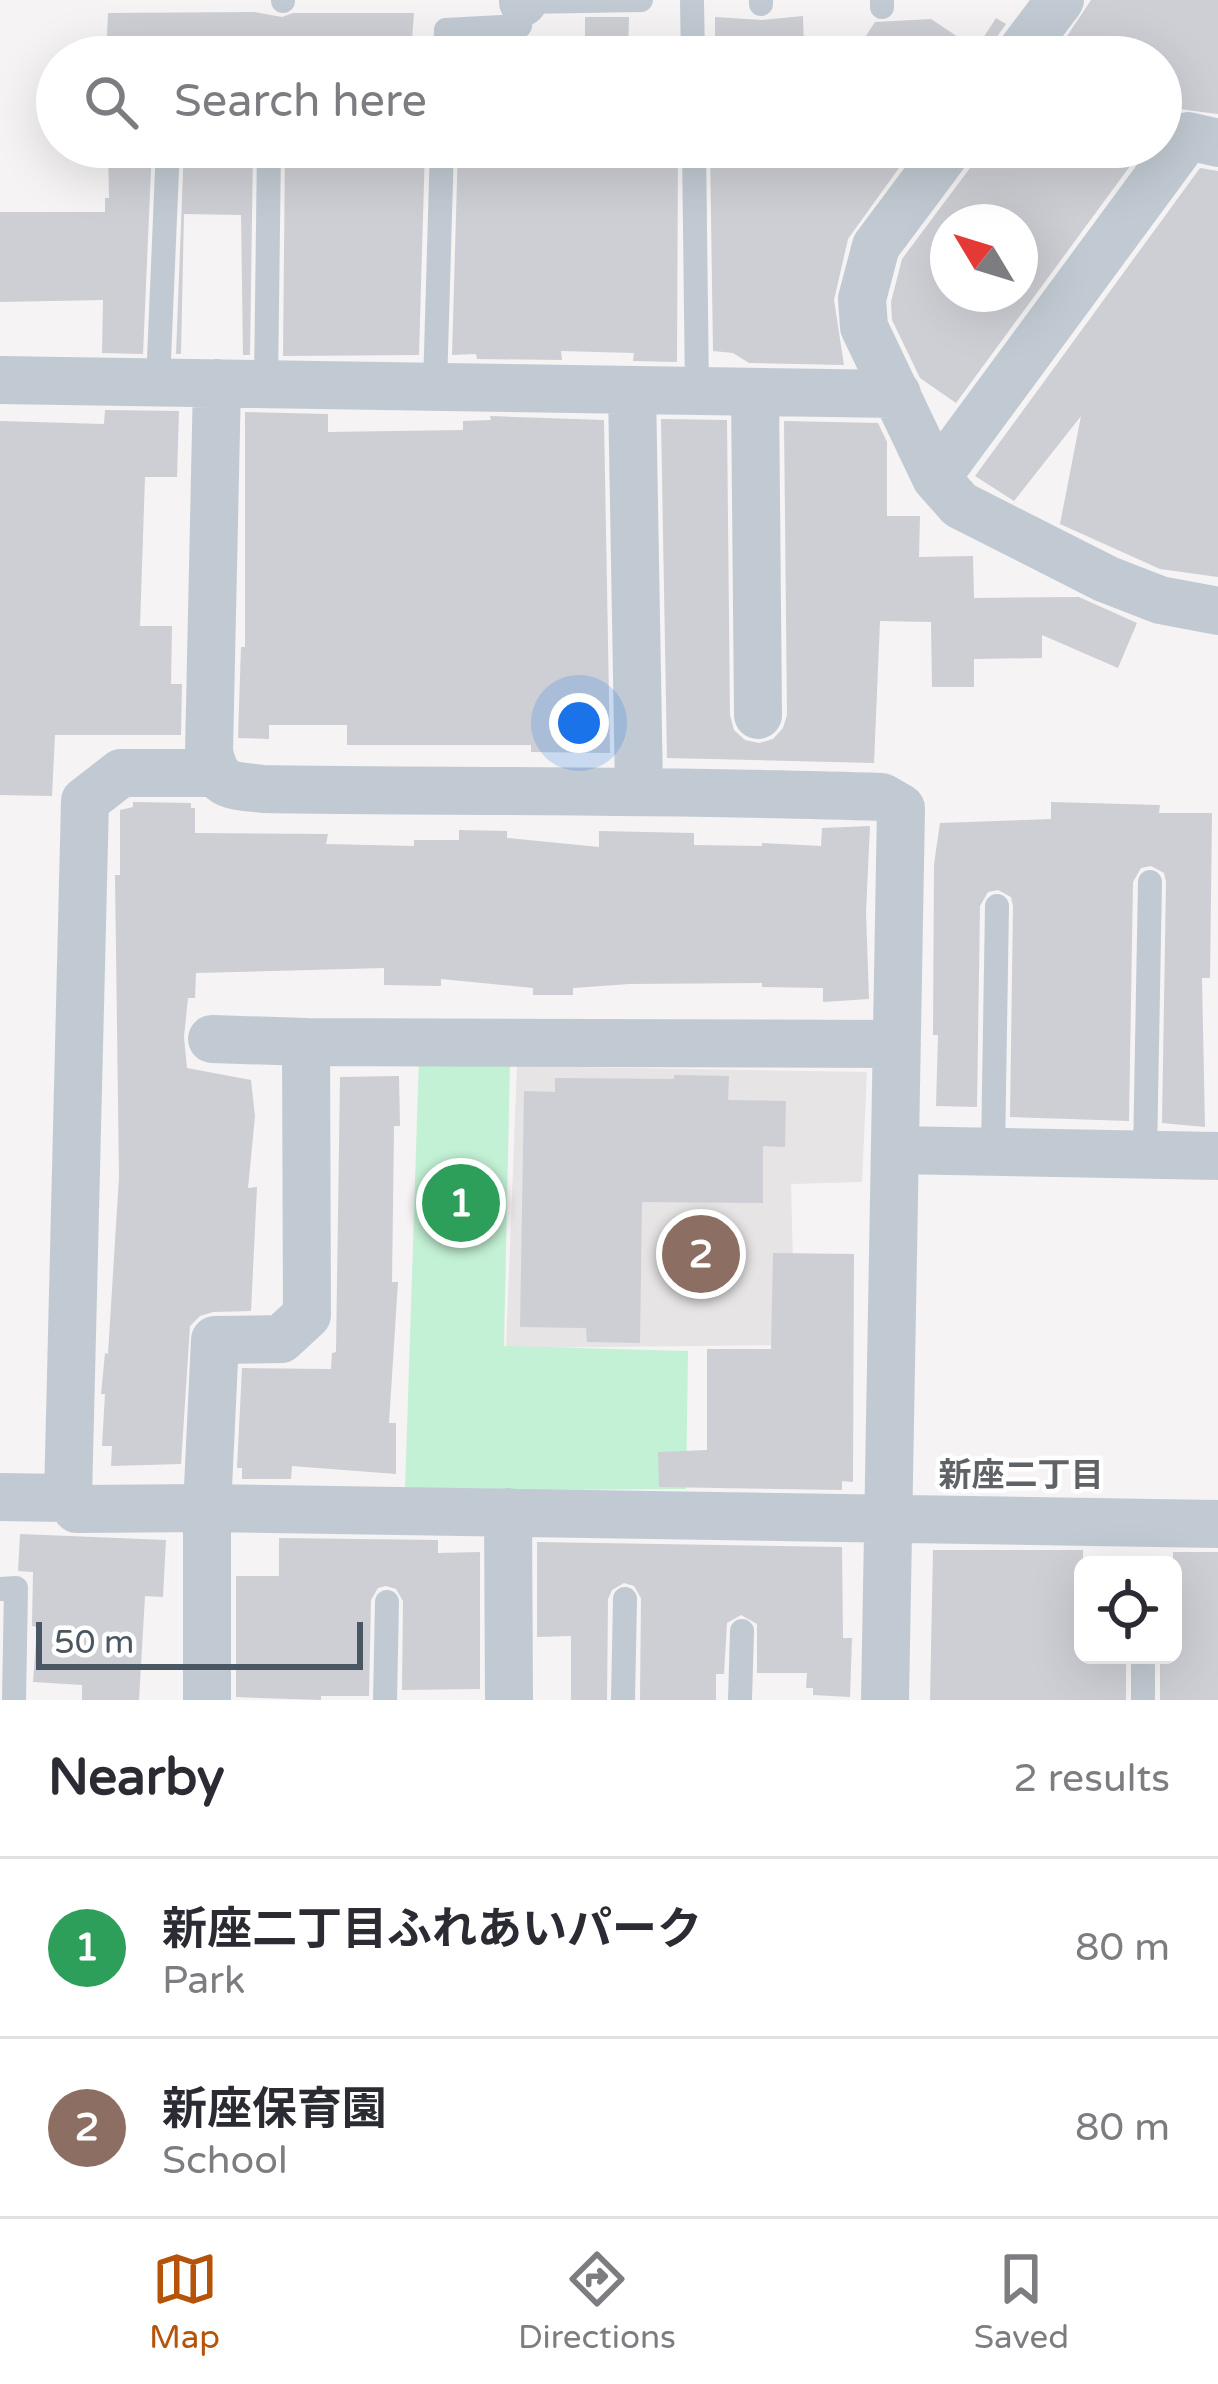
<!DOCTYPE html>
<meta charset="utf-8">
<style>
body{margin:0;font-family:"Varela Round","Noto Sans JP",sans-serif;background:#f2f2f3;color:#2b2b33}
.controls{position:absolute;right:36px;bottom:36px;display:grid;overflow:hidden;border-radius:18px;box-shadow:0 12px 48px #0002}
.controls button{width:108px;height:108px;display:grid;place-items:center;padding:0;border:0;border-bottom:3px solid #e1e1e2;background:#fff;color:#2b2b33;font:60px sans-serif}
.compass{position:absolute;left:930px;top:204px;width:108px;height:108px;border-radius:50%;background:#fff;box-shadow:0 12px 48px #0002;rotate:308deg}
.scale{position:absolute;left:36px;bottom:30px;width:327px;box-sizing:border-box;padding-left:12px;border:6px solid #4a5661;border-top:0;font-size:33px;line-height:42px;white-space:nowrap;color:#4a5661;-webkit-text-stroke:9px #fff;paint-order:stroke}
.you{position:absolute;left:579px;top:723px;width:42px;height:42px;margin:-30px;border:9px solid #fff;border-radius:50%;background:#1a73e8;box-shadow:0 0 0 18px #1a73e833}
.badge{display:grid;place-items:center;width:78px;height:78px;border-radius:50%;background:#b45309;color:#fff;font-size:39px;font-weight:700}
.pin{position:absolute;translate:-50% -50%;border:6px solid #fff;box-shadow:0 3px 12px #0006}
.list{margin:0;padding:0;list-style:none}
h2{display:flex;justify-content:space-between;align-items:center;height:156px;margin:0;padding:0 48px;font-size:51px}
h2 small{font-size:39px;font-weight:400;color:#7c7c81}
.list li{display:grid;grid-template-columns:78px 1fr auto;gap:36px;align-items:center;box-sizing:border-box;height:180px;padding:0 48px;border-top:3px solid #e1e1e2}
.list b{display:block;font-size:45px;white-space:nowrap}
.list p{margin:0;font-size:39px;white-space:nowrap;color:#7c7c81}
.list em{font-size:39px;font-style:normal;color:#7c7c81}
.icon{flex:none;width:66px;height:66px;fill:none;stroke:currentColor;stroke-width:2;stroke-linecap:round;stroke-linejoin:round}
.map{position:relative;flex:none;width:1218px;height:1700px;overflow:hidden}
.search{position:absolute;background:#fff;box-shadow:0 12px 48px #0002;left:36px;right:36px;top:36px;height:132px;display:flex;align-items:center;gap:30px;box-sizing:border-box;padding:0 42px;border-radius:66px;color:#7c7c81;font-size:45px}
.sheet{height:516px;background:#fff}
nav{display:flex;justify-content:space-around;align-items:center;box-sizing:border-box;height:168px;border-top:3px solid #e1e1e2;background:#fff;font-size:33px;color:#7c7c81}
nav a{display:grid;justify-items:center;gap:6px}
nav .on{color:#b45309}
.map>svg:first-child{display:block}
.education{fill:#e6e4e5}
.green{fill:#c3f1d5}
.building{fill:#cdcfd5;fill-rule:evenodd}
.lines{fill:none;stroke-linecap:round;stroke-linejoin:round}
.lane{stroke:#c1cad2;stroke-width:24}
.street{stroke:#c1cad2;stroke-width:48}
.labels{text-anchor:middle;stroke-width:9;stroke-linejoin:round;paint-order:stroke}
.neighbourhood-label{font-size:33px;font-weight:bold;fill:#5f6368;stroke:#fff}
</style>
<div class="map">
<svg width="1218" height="1700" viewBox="0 0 1218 1700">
<rect width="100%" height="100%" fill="#f5f3f3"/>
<path class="education" d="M517,1066L867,1072L862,1182L791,1184L795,1345L506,1348Z"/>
<path class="green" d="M419,1058L510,1060L504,1346L688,1351L686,1489L405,1491Z"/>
<path class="building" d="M1091,0H1218V114L1179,109L1161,125V57H1053Z
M254,12L282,17L293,13H414L411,53L333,49V54L247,57H106L108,13Z
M803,16L804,51L715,50V17L762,20Z
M585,17H629L628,52L585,50Z
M996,18L1006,24L994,41L989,57H852L875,22L931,19L976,49Z
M108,147H152L143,354L102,353L103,300L0,302V212H105V198H109Z
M184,147H253L250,355H243L241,215L184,214L181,354H176Z
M285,147H425L419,355L283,356Z
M458,147H565V152L678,147L677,362L633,361L634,353L561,351L562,360L477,359L476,354L452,355Z
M710,147H914L848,239L834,300L844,365L749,363L733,353L713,351Z
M978,147H1144L956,403L920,378L892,320L891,302L902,259L973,164ZM948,222H1020V294H948Z
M1200,168L1218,171V577L1160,569L1060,524L1081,416L1014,501L975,476Z
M105,410L179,411L177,477H145L140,626H172L171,684H182L181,735H55L52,796L0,795V421L104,424Z
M245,412L328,414V432L463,430V421L491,420L490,416L604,420L610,753L531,752V745H347V725H269V739L238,738L241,647H245Z
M661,419L727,420L730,715L734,730L745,740L759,743L773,739L783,728L787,715L784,421L878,423L887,442V516H920L919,557L973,556L974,598L1079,597L1137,623L1118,668L1042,635V658L974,659V687H932L931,622L880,621L874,763L667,758Z
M133,802L191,803V808H195V833L328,834L326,844L414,846V840H459V830L507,831V838L599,847V831L694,833V845L762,846V843L821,846L822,828L870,826L866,912L869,999L823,1002V988L762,987V983L629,984L573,988V995H533V988L441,979V986L384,985V968L196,973L195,998H188L184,1037L187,1068L251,1080L255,1116L248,1188L257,1187L251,1311L213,1312L200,1316L190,1326L181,1464L111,1466L112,1446H102L105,1394H101L105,1353L108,1354L119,1177L115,875H120V810L133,807Z
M1051,802L1160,805L1159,813H1212L1210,978H1202L1205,1127L1162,1123L1166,882L1164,873L1151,866L1141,868L1133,882L1129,1121L1010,1117L1013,906L1011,897L998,890L988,892L980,906L977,1107L936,1106L938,1035H933L934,864L940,823L1051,819Z
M674,1075L729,1076L728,1100L786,1101L785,1147L763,1146V1203L642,1202L640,1343L587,1342L586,1328L520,1327L524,1091L555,1092V1078L674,1079Z
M399,1076L400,1126H394L392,1282H398L389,1423H396V1474L292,1466L291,1479H242V1468H237L242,1368L331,1369L332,1353L336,1352L340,1077Z
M773,1253L854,1254L853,1482L842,1481V1490L659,1487L658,1452L707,1450V1349H771Z
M20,1534L166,1540L163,1597L145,1596L139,1700H82V1685L33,1682L37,1627L32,1626L33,1572L18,1571Z
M279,1538L438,1540V1553L480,1552V1689L402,1690L403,1601L396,1589L386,1586L378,1588L371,1600L369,1696H321V1700L236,1697V1576H279Z
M537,1542L842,1547L843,1638H852L850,1697L813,1695V1688H806L807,1673H757V1624L741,1615L727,1623L724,1674H716V1700H640L641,1598L634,1586L624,1583L612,1590L608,1599L607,1700H571V1636L537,1637Z
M933,1550H1083V1655H1126V1700H930Z
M1173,1552H1218V1700H1160V1655H1173Z"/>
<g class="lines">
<path class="lane" d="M283,0V1
M882,0V7
M692,2L693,57
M761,4V0
M445,57L446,30L520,26L523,2L641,0
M694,147L697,391
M158,383L168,147
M266,385L269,147
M435,387L442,147
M993,1151L997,906
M1145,1154L1150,882
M0,1589L16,1588L14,1700
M1143,1655V1700
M385,1700L387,1602
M623,1700L625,1599
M740,1700L742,1631"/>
<path class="street" d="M523,2V0
M1017,57L1060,0
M950,147L876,246L862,299L864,327L936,478L960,505L1106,579L1160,600L1218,611
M0,380L897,394
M217,383L209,752C217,788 230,785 264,789C470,792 676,790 882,797L901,808L885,1700
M632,390L639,789
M755,392L758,715
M936,478L1188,136L1218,143
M212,1039L306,1042
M897,1044L306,1042L307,1315L281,1339L215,1340L207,1508L1218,1524
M895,1150L1218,1156
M0,1497L68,1498
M508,1512L509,1700
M207,1700V1508L77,1509L68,1498L85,801L121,773H214"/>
</g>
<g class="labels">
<g class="neighbourhood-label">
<text x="1021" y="1486">新座二丁目</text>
</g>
</g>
</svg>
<div class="controls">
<button><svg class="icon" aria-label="locate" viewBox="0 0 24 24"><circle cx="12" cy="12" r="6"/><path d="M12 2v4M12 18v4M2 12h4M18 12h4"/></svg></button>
</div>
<svg class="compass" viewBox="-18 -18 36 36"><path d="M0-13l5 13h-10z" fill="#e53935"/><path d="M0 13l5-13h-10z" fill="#7c7c81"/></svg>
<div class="scale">50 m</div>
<div class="you"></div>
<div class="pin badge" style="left:461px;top:1203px;background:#2e9e5b">1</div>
<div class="pin badge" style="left:701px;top:1254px;background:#8d6e63">2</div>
<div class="search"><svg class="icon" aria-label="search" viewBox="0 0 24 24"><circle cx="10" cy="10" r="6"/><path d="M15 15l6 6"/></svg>Search here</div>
</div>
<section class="sheet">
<h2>Nearby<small>2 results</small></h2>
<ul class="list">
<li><span class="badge" style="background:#2e9e5b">1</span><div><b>新座二丁目ふれあいパーク</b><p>Park</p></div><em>80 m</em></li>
<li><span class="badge" style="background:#8d6e63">2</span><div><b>新座保育園</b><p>School</p></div><em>80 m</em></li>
</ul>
</section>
<nav>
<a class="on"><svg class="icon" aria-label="map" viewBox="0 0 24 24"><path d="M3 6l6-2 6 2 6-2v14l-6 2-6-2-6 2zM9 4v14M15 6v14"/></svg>Map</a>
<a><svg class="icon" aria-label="directions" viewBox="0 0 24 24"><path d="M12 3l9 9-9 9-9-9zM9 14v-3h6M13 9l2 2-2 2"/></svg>Directions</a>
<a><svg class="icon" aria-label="saved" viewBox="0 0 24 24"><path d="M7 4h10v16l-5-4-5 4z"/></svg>Saved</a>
</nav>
